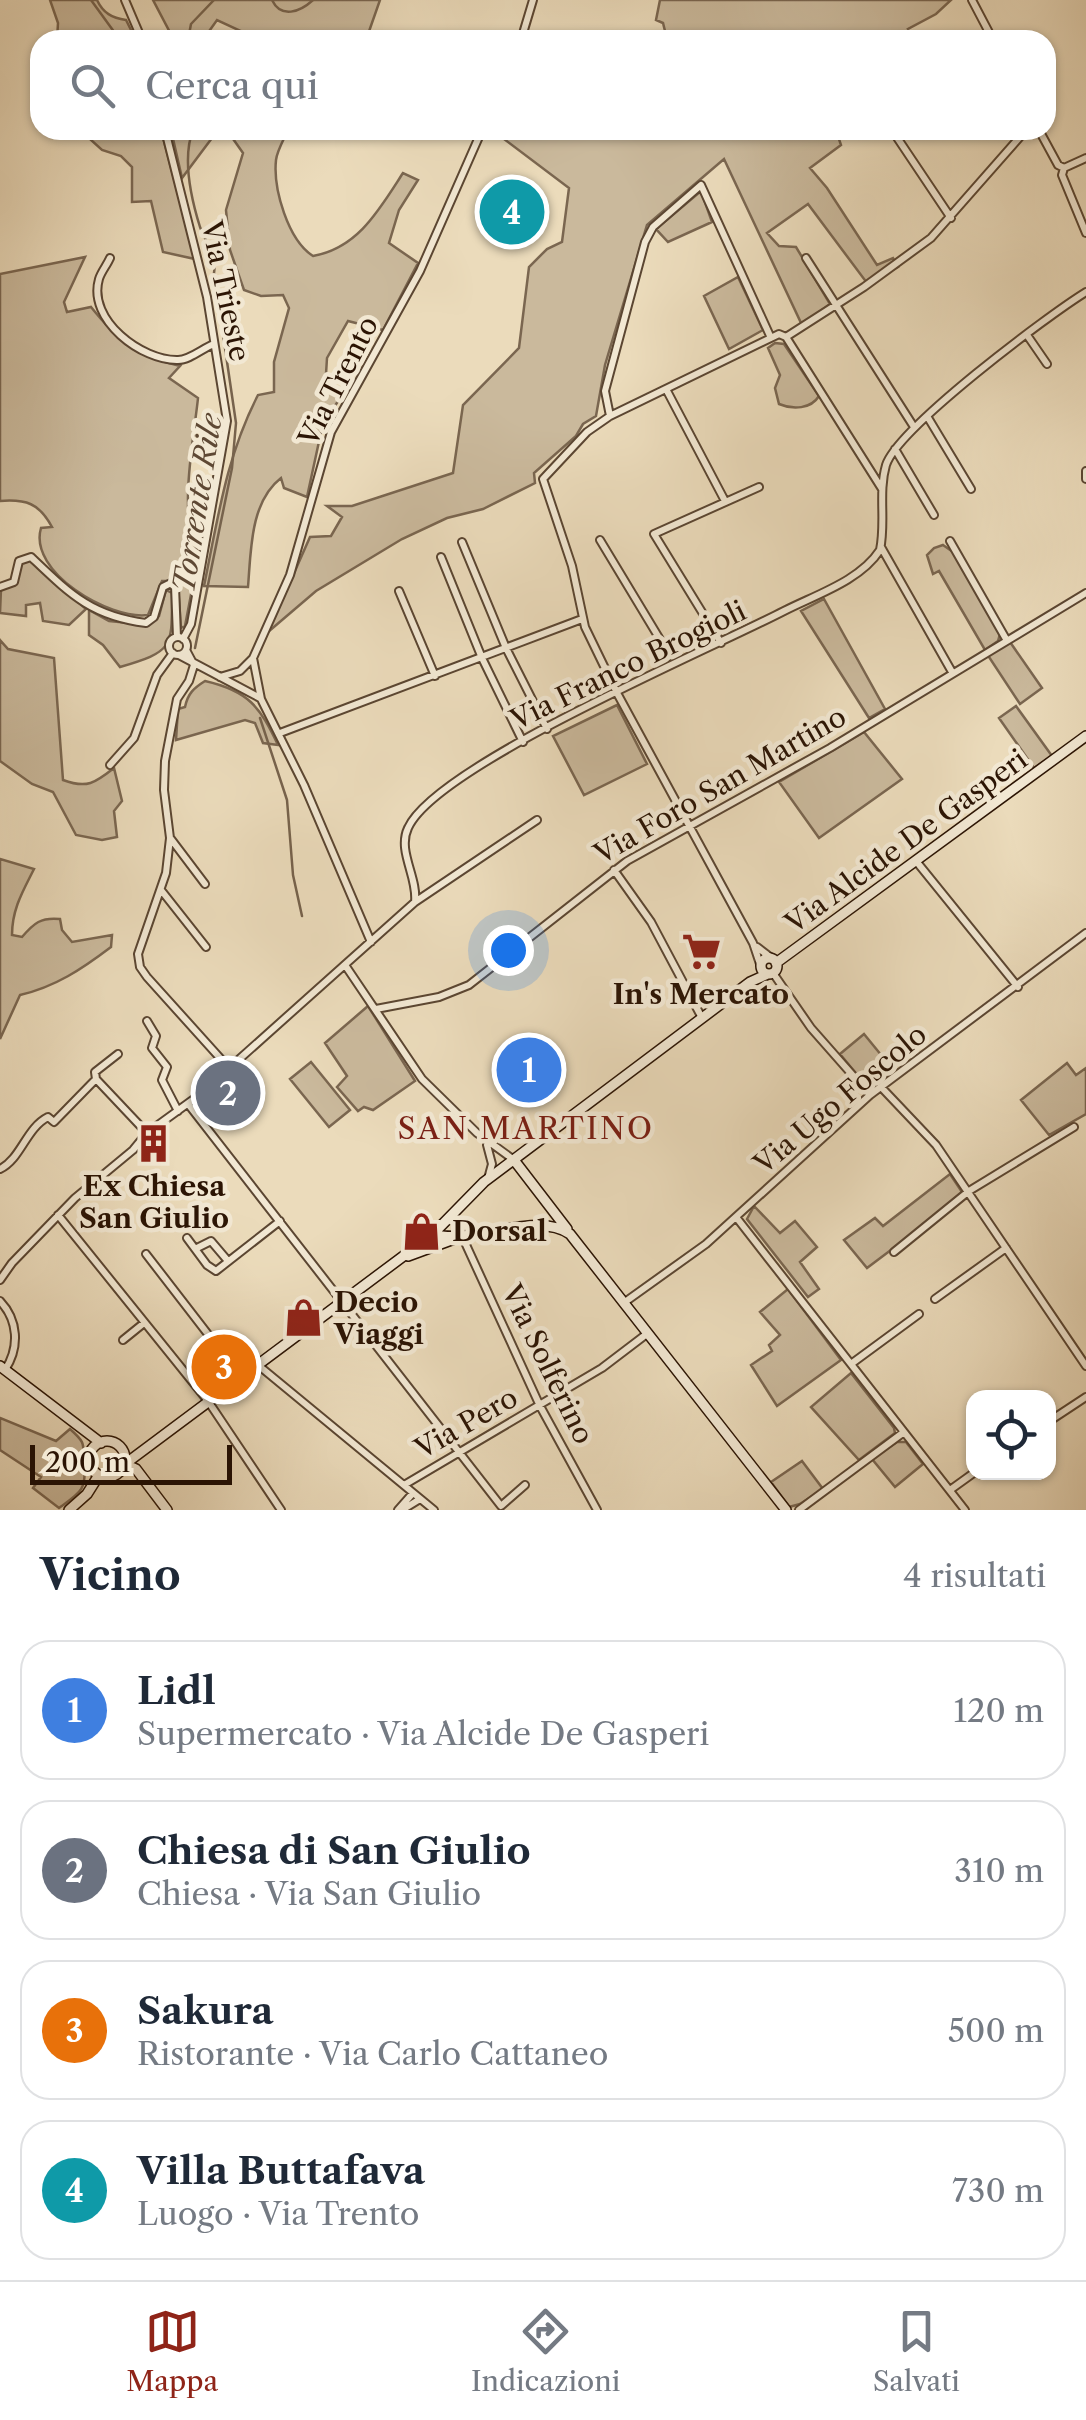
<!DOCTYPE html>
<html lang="it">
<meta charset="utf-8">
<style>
body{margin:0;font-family:"Libre Caslon Text",serif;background:#f6f6f7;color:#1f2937}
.controls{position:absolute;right:30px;bottom:30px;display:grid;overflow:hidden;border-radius:20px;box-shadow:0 2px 8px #0004}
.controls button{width:90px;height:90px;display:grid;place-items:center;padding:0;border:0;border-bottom:2px solid #e0e1e3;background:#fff;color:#1f2937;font:50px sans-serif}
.scale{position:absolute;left:30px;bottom:25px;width:202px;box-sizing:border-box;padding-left:10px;border:5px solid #2b1404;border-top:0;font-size:28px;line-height:35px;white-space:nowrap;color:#2b1404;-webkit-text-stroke:8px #f2e8d3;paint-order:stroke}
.you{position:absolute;left:508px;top:950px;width:35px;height:35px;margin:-25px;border:8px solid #fff;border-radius:50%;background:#1a73e8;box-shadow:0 0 0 15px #1a73e833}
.badge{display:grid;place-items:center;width:65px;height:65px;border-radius:50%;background:#8f2418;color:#fff;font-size:32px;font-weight:700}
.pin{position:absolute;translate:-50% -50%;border:5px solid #fff;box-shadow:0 2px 10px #0006}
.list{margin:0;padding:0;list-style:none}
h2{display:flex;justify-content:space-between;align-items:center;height:130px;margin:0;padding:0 40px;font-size:42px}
h2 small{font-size:32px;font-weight:400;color:#747a83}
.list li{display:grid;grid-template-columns:65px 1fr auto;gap:30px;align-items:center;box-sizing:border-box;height:140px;margin:0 20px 20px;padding:0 20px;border:2px solid #e0e1e3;border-radius:30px}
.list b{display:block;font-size:38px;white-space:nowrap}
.list p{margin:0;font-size:32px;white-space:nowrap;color:#747a83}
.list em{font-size:32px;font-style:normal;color:#747a83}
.icon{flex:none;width:55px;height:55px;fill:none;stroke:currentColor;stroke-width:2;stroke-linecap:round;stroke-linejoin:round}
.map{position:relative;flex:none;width:1086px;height:1510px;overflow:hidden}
.search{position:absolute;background:#fff;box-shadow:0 2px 8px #0004;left:30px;right:30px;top:30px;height:110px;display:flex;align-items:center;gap:25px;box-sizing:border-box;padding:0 35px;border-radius:30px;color:#747a83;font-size:38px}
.sheet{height:770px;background:#fff}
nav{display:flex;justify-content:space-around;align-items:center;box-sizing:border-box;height:140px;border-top:2px solid #e0e1e3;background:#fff;font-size:28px;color:#747a83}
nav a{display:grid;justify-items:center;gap:5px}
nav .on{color:#8f2418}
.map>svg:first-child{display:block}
.green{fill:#cab99c;stroke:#7a6650;stroke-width:2.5}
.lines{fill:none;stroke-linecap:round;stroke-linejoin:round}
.stream{stroke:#77634d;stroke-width:2.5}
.street-casing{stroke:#5b4632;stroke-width:10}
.secondary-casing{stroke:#2b1404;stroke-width:12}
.street{stroke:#f2e8d3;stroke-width:6}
.secondary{stroke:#f2e8d3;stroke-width:9}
.labels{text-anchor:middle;stroke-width:9;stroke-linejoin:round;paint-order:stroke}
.street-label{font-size:28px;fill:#2b1404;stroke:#f2e8d3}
.poi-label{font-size:28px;font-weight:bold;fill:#2b1404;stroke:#f2e8d3}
.water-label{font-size:30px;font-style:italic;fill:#5e4834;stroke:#f2e8d3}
.neighbourhood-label{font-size:30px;letter-spacing:2.5px;fill:#7a1f14;stroke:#f2e8d3}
</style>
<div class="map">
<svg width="1086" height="1510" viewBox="0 0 1086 1510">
<rect width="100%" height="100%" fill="#ebdbbb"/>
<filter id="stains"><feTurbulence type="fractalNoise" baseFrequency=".002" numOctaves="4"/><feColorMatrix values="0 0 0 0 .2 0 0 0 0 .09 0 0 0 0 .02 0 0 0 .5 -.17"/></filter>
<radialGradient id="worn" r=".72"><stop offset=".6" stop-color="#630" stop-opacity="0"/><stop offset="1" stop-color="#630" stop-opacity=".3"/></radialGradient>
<path class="green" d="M50,0H97C103,13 112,18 126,20L136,40H57L58,23Z
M153,0H380L366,40H260L217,20L205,37L206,40H174Z
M660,0H951L936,14L908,29L915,40H675L666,35L663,23L656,20Z
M80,130H161L195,259L163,252L151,201L132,202V167L121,156L102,150Z
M171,130H218L182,178Z
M220,130H288C284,139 277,151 276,160C273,189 288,240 313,256C358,248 379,210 403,173L418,180L399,210L389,243L418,263L383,330L348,321L327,358L325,390L341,397L323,423L307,497L284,488L281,478C250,502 251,551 248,587L204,586C218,518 226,457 258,395L274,392V362L289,308L283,295L261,296L244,290L230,250L226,210L243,153L231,136Z
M492,130H836L841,145L810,168L827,188L877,265L893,258L898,267L867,283L808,204L767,233L779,246L796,247L830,304L802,325L724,159L647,225L605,365L596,416L583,424L576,436L534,473L535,483L483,509L447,518L402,539L316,591L268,632L310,537L331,536L342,517L327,506H352L453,473L463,405L519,348L529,267L547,249L562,242L569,188Z
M701,191L712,222L668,242L656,229Z
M85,257L64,302L67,312L91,307C119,342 137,356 180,366L169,378L198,398C194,438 177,519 199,553L185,626L181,628L178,585L173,581H162L148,615C109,620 28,572 41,528L52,527C39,503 26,499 0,501V274Z
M738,277L763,330L729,349L704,296Z
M775,343L784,344L819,396C811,409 793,410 779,404L775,388L780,375L768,348Z
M943,545L953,552L1000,634L998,641L985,650L939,571L933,574L927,555L934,548Z
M30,559L86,609L69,625L43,621L40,603L26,605V616L0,613L1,589L16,583L22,562Z
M166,590L172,593C172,648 174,651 120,667L103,645L89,635V610L109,621L149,625L159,616Z
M824,599L885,709L869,718L801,611Z
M0,640L8,649L54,658L63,780C87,789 95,783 114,768L122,801L114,811L117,837L102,840L76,835L53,792L32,784L0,761Z
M1010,642L1042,688L1020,704L987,654Z
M205,681C249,691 260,707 278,745L263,743L255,723L245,720L176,740L178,709L185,707C188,693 194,688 205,681Z
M617,705L647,764L584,795L553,736Z
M1016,706L1052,756L1034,768L999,718Z
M864,732L902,779L819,838L779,782Z
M0,859L34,869C23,891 12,909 12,935L22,937C34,923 41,917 60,919L62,930L72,942L112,935L111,947C82,969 55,987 20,995L0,1039Z
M368,1006L415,1081L373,1110L364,1107L358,1111L337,1087L347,1076L325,1043Z
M864,1034L895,1072L872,1088L864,1083L840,1054Z
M311,1062L350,1110L329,1127L290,1079Z
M1067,1063L1076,1075L1086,1068V1114L1049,1135L1021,1100Z
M950,1174L964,1195L867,1268L844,1240L875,1218L883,1226Z
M754,1206L780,1233L795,1221L817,1247L800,1262L819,1289L808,1297L747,1219Z
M788,1289L841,1360L777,1406L751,1365L772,1351L769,1345L780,1335L760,1312Z
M851,1373L894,1428L895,1433L859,1460L811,1407Z
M0,1418L56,1441L70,1429C88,1445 82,1444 84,1464C87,1490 80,1493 59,1508L33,1488L41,1477L0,1450Z
M897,1442H906L923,1464L895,1487L872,1459Z
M802,1461L823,1489L800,1504L789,1507L771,1482Z"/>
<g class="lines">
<path class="stream" d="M91,0L120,40
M272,0C281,19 300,12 313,0
M188,40L191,24L214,0
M193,130C182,158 191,198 200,227C206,243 217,255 214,273L236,423L232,468L195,648
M260,718L287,800L293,875L302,916"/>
<defs>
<path id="street" d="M125,0L142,40
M972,0L993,40
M521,40L533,0
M165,130L207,297L227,421L191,624L183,639
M892,130L951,218
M1039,130L1058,165L1064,168
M1086,158L1064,168L1062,175L1086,233
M110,258C107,265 101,272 99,279C87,320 142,361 178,360C190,360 203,348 214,344
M806,258L914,427
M1027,335L1047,364
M786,337L864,287L931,238L1026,130
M666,389L725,501
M610,416L605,391L645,242L653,227L701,185L771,338
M927,416L971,489
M895,449L934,515
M1086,471V479
M600,540L670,656
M950,541L1006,639
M462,542L506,648L547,729
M881,547L952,672
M441,557L482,658L523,742
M0,587L14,582L19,561L31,557C70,594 91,616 146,623L154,617L163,587L171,583L175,586L177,637
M399,591L435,676
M169 646a9 9 0 1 1 18 0a9 9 0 1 1-18 0Z
M721,643L654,534L759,487
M186,650L194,665L189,681L177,699L165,761L164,790L170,838L166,873L138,954L140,967L147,977L229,1068
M179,655L260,698
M253,658L261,699L304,785L371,942
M220,677L240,671L253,658L290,575L331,432L420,271L482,130
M280,733L582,619
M110,765L134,738L157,675L173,653
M171,839L205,884
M916,861L1018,987
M614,870L651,922L702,1018
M161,890L206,947
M415,902C418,877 397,851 408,828C436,765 711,649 784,611C815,595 860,581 880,550C886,522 878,493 886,465C898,428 1047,316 1086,292
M757,947L770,957
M760,964L753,943L617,693L585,627L572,566L543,479L587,432L610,416L779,334L786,337L882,489
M345,965L422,1079L477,1133L514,1160
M773,973L811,1028L870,1095
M376,1009L439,997L469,985L627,861L830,748L1086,593
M147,1021L156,1036L152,1048L167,1067L162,1080L178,1111
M96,1079L95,1072L118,1054
M881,1087L936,1145L1086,1366
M188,1104L501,1506L525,1485
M487,1145L492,1164L489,1175
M0,1169C21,1159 26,1128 48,1117L54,1122L96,1079L147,1133
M58,1215L208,1401L281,1510
M736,1217L965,1510
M462,1236L540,1406L597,1510
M187,1238L207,1265L216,1271L280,1221
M195,1249L211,1241L228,1261
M894,1252L969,1191L1074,1127
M146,1254L241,1377
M0,1280L12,1263L75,1198L133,1150L147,1133L198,1096L415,902L537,820
M935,1299L1006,1248
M0,1301C18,1320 20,1347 5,1370
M625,1302L706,1244L870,1095L1086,933
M123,1340L144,1323
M851,1364L919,1314
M258,1365L434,1510
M1048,1422L1086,1397
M404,1485L602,1368L648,1333
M950,1490L975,1472
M398,1510L413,1493
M402,1510L420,1499
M799,1510L904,1432"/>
<path id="secondary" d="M761 966a8 8 0 1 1 16 0a8 8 0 1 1-16 0Z
M776,963L1086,736
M514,1160L567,1229
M433,1234C473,1246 535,1210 570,1234L786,1510
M408,1256L454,1239
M0,1366L101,1443
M89 1459a18 18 0 1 1 36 0a18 18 0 1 1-36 0Z
M69,1510L87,1494L99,1475
M167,1510L136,1469L125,1464L433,1234L484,1182L750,982L768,974"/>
</defs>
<use href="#street" class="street-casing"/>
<use href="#secondary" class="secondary-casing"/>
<use href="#street" class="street"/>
<use href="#secondary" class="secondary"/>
</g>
<defs>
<symbol id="supermarket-bare" viewBox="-9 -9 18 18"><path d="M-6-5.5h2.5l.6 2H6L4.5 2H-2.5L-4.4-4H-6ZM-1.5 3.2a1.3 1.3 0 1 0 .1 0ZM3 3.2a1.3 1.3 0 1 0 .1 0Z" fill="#8f2418" stroke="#f2e8d3" stroke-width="2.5" paint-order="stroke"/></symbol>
<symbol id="building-bare" viewBox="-9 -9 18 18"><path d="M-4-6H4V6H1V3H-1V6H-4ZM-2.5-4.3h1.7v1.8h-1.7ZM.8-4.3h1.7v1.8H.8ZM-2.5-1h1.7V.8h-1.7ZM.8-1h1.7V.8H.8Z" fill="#8f2418" stroke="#f2e8d3" stroke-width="2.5" paint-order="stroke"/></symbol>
<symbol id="shop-bare" viewBox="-9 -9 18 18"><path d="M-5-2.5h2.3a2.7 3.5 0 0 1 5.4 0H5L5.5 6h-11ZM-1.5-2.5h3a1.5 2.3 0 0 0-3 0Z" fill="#8f2418" stroke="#f2e8d3" stroke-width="2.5" paint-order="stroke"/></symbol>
</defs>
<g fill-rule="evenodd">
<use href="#supermarket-bare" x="674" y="924" width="55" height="55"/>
<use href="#building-bare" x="126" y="1116" width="55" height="55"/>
<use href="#shop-bare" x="394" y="1204" width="55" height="55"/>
<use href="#shop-bare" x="276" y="1290" width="55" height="55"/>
</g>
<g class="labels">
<g class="street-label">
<text transform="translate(226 291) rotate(78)" y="10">Via Trieste</text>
<text transform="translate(338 381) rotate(-63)" y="10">Via Trento</text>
<text transform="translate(628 665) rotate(-26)" y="10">Via Franco Brogioli</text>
<text transform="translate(720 785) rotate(-30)" y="10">Via Foro San Martino</text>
<text transform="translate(906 841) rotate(-36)" y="10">Via Alcide De Gasperi</text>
<text transform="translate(840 1099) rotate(-40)" y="10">Via Ugo Foscolo</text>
<text transform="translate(548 1364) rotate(64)" y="10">Via Solferino</text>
<text transform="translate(466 1423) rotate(-30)" y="10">Via Pero</text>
</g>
<g class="poi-label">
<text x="701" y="1004">In's Mercato</text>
<text x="154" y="1196">Ex Chiesa<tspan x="154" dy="32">San Giulio</tspan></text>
<text x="452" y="1241" text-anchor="start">Dorsal</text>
<text x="334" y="1312" text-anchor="start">Decio<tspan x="334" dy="32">Viaggi</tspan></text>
</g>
<g class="water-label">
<text transform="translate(198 503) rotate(-81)" y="10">Torrente Rile</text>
</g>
<g class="neighbourhood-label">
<text x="526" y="1139">SAN MARTINO</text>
</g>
</g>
<rect width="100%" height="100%" filter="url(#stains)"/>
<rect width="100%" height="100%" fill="url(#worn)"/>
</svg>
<div class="controls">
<button><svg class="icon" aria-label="locate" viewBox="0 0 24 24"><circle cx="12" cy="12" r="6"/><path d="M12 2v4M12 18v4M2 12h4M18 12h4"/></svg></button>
</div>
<div class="scale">200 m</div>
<div class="you"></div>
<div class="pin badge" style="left:529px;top:1070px;background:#3f7fe0">1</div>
<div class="pin badge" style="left:228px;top:1093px;background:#6b7280">2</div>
<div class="pin badge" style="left:224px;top:1367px;background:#e8710a">3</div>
<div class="pin badge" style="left:512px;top:212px;background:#0f9aa8">4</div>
<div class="search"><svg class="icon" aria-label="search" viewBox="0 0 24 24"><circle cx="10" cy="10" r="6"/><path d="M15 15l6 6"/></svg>Cerca qui</div>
</div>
<section class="sheet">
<h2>Vicino<small>4 risultati</small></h2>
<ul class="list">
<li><span class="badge" style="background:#3f7fe0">1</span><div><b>Lidl</b><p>Supermercato · Via Alcide De Gasperi</p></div><em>120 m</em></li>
<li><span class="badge" style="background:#6b7280">2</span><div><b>Chiesa di San Giulio</b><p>Chiesa · Via San Giulio</p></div><em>310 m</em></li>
<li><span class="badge" style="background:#e8710a">3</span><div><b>Sakura</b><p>Ristorante · Via Carlo Cattaneo</p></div><em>500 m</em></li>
<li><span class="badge" style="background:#0f9aa8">4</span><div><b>Villa Buttafava</b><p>Luogo · Via Trento</p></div><em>730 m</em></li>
</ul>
</section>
<nav>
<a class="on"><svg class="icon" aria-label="map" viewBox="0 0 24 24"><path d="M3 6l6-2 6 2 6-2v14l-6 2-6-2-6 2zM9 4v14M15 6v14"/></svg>Mappa</a>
<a><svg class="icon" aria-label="directions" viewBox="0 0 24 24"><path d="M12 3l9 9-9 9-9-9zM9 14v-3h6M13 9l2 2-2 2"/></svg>Indicazioni</a>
<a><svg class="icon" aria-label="saved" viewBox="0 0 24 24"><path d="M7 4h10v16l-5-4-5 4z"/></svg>Salvati</a>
</nav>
